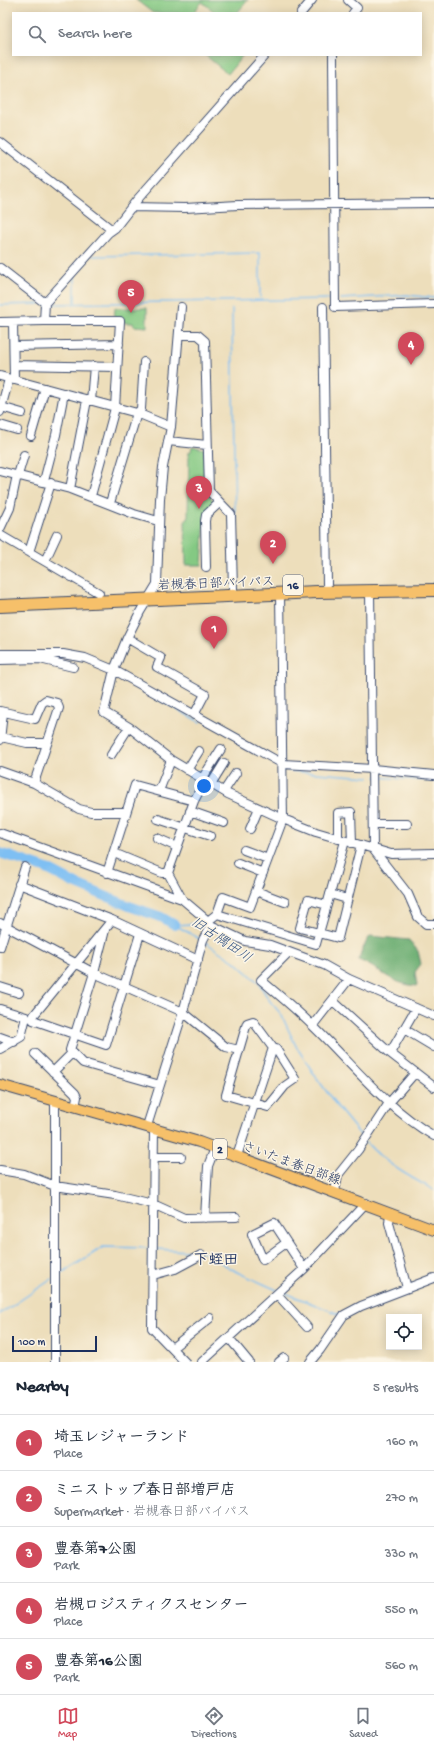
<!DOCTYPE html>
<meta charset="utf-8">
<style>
body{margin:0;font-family:"Gochi Hand","Klee One",sans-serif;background:#f6f6f7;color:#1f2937}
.controls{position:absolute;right:12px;bottom:12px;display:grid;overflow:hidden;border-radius:0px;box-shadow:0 2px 10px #0003}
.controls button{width:36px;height:36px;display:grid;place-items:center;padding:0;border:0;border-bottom:1px solid #e0e1e3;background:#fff;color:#1f2937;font:20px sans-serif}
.scale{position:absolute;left:12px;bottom:10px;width:85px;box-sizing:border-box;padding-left:4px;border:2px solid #1b2f5e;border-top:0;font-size:11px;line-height:14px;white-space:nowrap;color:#1b2f5e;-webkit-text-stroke:3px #fcf5e5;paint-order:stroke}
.you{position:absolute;left:204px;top:786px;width:14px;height:14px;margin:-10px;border:3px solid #fff;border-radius:50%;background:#1a73e8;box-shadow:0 0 0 6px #1a73e833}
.badge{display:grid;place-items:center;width:26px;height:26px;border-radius:50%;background:#d1495b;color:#fff;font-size:13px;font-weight:700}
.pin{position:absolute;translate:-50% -33px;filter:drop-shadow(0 1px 2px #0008)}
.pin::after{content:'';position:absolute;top:21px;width:14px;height:12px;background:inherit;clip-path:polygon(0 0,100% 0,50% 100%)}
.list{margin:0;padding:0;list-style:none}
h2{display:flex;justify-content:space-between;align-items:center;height:52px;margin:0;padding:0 16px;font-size:17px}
h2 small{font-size:13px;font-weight:400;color:#747a83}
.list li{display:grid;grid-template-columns:26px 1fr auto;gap:12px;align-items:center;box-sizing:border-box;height:56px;padding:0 16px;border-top:1px solid #e0e1e3}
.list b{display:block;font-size:15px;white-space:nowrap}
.list p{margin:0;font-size:13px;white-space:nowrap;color:#747a83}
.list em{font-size:13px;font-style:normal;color:#747a83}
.icon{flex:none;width:22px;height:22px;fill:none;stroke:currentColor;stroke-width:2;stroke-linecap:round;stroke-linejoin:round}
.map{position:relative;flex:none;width:434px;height:1362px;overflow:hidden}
.search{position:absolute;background:#fff;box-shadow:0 2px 10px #0003;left:12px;right:12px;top:12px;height:44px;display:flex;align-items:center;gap:10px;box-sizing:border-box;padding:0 14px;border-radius:0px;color:#747a83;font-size:15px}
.sheet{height:332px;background:#fff}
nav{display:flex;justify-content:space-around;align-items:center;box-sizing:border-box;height:56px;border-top:1px solid #e0e1e3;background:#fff;font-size:11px;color:#747a83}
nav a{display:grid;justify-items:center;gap:2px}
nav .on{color:#d1495b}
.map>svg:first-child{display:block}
.green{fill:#84c983;stroke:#507c70}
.forest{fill:#6bad71;stroke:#436e68}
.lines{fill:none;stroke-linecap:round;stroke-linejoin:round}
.stream{stroke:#7ebff3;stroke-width:1.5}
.river{stroke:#7ebff3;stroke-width:10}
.minor-casing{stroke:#3a496c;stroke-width:10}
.major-casing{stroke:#3a496c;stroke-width:12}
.highway-casing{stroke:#3a496c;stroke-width:14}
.minor{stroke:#fff;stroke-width:8}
.major{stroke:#f6c06b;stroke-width:10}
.highway{stroke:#f6c06b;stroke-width:12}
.labels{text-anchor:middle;stroke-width:3;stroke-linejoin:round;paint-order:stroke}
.shield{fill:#fcf5e5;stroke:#5e6a86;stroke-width:1}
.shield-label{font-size:12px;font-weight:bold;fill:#1b2f5e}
.street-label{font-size:13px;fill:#1b2f5e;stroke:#fcf5e5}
.water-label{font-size:14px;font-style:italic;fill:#345383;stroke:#fcf5e5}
.quarter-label{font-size:15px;font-weight:bold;fill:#1b2f5e;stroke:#fcf5e5}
</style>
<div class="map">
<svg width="434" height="1362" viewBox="0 0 434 1362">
<rect width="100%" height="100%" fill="#fcf5e5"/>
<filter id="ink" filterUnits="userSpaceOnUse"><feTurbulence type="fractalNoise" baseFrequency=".025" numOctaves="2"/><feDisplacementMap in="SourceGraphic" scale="8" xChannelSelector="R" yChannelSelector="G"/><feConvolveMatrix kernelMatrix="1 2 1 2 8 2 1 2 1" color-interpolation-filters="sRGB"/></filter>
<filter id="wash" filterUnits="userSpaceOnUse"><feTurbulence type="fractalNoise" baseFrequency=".012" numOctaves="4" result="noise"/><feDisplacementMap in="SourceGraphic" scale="16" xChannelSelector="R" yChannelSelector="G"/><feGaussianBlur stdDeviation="0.9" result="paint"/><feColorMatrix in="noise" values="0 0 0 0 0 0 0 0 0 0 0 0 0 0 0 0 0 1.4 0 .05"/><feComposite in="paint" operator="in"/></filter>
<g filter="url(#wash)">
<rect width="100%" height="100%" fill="#eddebb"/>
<path class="green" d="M136,0H248L237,13H216L202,2L193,13H153Z
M205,55H243L228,74Z
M115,308H147V327L134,326L133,323H125L123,319H114Z
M192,446L204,449L206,492L216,504L205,515L202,565H186L185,522L188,517L189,452L191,451Z"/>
<path class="forest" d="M370,936L409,940L418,951L421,964L415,972L417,986C389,984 382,969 358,960L365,944Z"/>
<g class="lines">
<path class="stream" d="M93,256L260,253V297
M340,299L407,295L434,298
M75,302V274
M50,304L332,299
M0,305L40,304
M232,309L235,527
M118,676L144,691
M149,694L200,722
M286,769L290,771L369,777
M376,777L434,781
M175,925L200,939
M177,925L205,923
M241,935L283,943
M205,942L238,964L259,983L269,1000L281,1014L296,1046L314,1074L339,1109L362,1137
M366,1142C384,1163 410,1177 434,1190
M157,1249L203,1252L237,1272L277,1290
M59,1275L103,1247L151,1248
M283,1292L341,1315
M0,1314L52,1279"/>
<path class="river" d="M0,853L47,869L74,883L129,906L161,917L175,925"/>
</g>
</g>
<g filter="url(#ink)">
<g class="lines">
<defs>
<path id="minor" d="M348,0L357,8L353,13
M301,13L312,0
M333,55L335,307L434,304
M0,142L112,230
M132,207L185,208L238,205L434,203
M0,268L45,303
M181,307L171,427L163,467L160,499L157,584L140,612L127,638L114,670L104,712L129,727L171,760L228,794L283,819L316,832L391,854L434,853
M323,307L327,584
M44,321L45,303L108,233L115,228L136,201L265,55
M0,322L44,321H120L115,408L91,496
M13,322L14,380
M179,335H198L205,341L209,491L231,514L233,589
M14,346L119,344
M14,365L117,367
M0,376L137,413L171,427
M91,401L94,366
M1,407L22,413
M0,412L9,379
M0,425L17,430
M31,436L45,388
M168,441L207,445
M0,471L70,489L134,514L158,521
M18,475L24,455
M44,481L56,435L64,393
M70,489L87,400
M110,503L137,413L141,409L144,362
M0,529L10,508L17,475
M0,535L99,593
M29,552L51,483
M45,561L57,535
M206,567L205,521L206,515L218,504
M370,591L373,849L408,894L418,917L426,924H434
M127,638L161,658L157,667L205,694L194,715
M0,654H63L85,658L114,670L283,764L373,769L434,775
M0,660L40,659L73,667
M0,711L35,719L42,703L46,700L57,703L59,708L34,783
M1,737L27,743H46
M0,740L3,713
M111,755L129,727
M187,770L199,751
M0,771L34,783L79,809L91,812H126
M202,779L221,749
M205,780L194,801L168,873L182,899L208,921
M211,784L224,763
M159,791L171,760
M224,791L236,773
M190,811L224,823
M158,819L210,836
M373,824H407
M250,829L259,808
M0,833L182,899
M157,838L177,847
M338,839V813L351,812L352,843
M244,850L268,859
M114,853L162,873H168
M238,863L263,873
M107,873L135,785L194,801
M19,884L112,920L198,960
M256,891L285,902
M330,894L347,899
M327,905L308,900L300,928L338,938L361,845
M217,914L316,944L345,841
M112,920L34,1015L33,1020L106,1045L140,934
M0,923L94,973L183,1012L226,1047L239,1050
M211,925L245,941L270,945L324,965L349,979L434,1016
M105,930L94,973L70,1050L83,1063L160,1085
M0,947L25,867
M288,953L261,980C279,995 297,1010 314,1027C352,1064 387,1109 434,1136
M0,987L19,993
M333,1001L390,1053L434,1087
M0,1009L26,1017L21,1037L0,1049
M313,1025L349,979
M404,1029L434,1047
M0,1037L14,1042
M390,1053L416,1008
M35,1054L75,1093L77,1097L75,1107
M53,1072L73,1052
M147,1126L183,1012L203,940L211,925L208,921L217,914L223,897L250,907L283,819L280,594
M154,1128L152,1328L185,1362
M237,1156L273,1048L253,1021L247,1023L226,1095L268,1107L285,1086L295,1079L276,1049L273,1050
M154,1157H181
M0,1170L24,1174L55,1186L115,1195L153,1204L184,1218L236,1217
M335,1192L338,1175L358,1150L389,1103L415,1073
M390,1213L389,1223L407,1288
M205,1218L208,1166L215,1148
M286,1243L263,1260L252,1234L274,1223L304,1269
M153,1275L175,1269L201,1255
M277,1294L307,1327
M229,1338L249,1362
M172,1348L210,1318
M55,1362V1101
M202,1362L304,1269L366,1203
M279,1362L284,1358
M310,1362L320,1350L344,1315L361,1306L434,1278"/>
<path id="major" d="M0,1085L199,1142L434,1230"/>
<path id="highway" d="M0,606L317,592L434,590"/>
</defs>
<use href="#minor" class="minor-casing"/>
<use href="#major" class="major-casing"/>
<use href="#highway" class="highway-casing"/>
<use href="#minor" class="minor"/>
<use href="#major" class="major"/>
<use href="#highway" class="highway"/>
</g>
</g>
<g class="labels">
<g class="shield">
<rect x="283" y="575" width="20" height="20" rx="3"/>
<rect x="213" y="1139" width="14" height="20" rx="3"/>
</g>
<g class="shield-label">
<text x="293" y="589">16</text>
<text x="220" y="1153">2</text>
</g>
<g class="street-label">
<text transform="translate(216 582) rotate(-2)" y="5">岩槻春日部バイパス</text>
<text transform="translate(292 1162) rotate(20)" y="5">さいたま春日部線</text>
</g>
<g class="water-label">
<text transform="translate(222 939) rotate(34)" y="5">旧古隅田川</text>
</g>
<g class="quarter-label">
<text x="216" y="1264">下蛭田</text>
</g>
</g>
</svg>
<div class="controls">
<button><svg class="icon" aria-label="locate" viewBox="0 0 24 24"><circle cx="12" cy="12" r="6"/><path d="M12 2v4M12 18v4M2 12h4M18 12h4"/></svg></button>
</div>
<div class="scale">100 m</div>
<div class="you"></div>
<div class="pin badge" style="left:214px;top:649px">1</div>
<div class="pin badge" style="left:273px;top:564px">2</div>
<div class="pin badge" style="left:199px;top:509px">3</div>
<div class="pin badge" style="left:411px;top:365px">4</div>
<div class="pin badge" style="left:131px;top:313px">5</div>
<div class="search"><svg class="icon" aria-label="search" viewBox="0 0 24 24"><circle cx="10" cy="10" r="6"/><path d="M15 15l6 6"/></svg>Search here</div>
</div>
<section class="sheet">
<h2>Nearby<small>5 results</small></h2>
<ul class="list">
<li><span class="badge">1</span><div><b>埼玉レジャーランド</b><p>Place</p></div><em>160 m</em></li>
<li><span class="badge">2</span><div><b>ミニストップ春日部増戸店</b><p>Supermarket · 岩槻春日部バイパス</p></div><em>270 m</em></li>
<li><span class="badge">3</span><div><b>豊春第7公園</b><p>Park</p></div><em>330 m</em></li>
<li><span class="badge">4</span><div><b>岩槻ロジスティクスセンター</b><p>Place</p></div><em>550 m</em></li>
<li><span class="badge">5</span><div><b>豊春第16公園</b><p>Park</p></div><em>560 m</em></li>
</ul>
</section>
<nav>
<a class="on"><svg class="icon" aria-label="map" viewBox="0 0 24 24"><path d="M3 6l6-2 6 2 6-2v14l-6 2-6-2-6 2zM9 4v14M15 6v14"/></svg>Map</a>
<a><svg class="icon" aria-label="directions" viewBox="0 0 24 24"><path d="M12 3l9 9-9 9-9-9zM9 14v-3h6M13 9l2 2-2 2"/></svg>Directions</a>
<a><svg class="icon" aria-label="saved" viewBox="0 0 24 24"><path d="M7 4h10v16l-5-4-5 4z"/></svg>Saved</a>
</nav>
